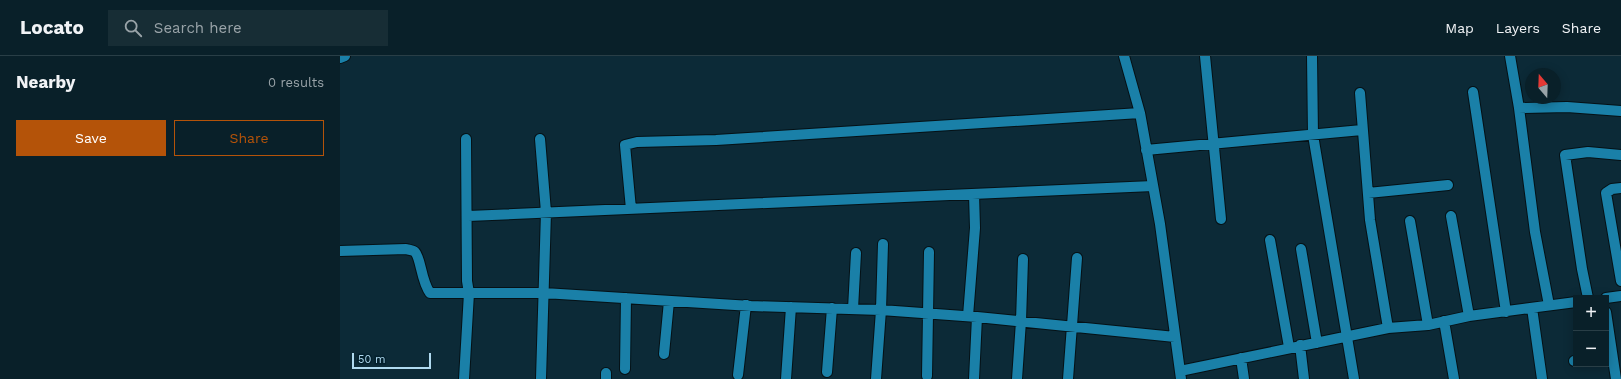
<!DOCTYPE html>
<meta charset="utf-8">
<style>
body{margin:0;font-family:"Work Sans",sans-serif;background:#172d35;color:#f1f3f6}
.controls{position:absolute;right:12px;bottom:12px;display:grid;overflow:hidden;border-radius:0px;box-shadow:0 2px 10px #0003}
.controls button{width:36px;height:36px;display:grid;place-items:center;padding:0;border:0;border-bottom:1px solid #293e46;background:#092029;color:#f1f3f6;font:20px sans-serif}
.compass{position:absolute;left:1185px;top:12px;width:36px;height:36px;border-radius:50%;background:#092029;box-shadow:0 2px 10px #0003;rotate:341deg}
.scale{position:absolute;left:12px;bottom:10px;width:79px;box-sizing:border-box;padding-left:4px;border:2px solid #b0daf0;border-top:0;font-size:11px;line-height:14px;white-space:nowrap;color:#b0daf0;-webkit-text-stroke:3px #03202d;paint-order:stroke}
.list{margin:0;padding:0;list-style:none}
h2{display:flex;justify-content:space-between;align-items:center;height:52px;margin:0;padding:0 16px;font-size:17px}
h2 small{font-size:13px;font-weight:400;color:#99a3a8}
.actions{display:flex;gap:8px;padding:12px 16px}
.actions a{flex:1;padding:9px 0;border:1px solid #b45309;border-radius:0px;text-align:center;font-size:14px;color:#b45309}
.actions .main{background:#b45309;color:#fff}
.icon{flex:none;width:22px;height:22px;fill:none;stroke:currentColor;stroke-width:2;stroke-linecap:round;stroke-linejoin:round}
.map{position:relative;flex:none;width:1281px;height:323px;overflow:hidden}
header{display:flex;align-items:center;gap:24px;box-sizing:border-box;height:56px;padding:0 20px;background:#092029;border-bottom:1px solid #293e46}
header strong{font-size:19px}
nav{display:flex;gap:22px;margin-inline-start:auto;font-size:14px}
.search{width:280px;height:36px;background:#172d35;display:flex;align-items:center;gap:10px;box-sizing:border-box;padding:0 14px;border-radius:0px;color:#99a3a8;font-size:15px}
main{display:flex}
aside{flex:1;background:#092029}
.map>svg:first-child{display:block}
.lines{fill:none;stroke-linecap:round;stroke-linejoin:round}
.minor-casing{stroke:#051116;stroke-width:12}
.minor{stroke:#1a80a8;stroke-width:10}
</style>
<header>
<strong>Locato</strong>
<div class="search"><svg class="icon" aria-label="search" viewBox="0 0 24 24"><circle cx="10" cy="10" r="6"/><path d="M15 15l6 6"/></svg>Search here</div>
<nav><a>Map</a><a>Layers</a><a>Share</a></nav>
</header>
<main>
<aside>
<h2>Nearby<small>0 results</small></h2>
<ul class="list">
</ul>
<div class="actions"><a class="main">Save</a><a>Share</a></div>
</aside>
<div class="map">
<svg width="1281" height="323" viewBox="0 0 1281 323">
<rect width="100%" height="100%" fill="#0c2a37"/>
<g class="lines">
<defs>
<path id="minor" d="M784,0L800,57L820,168L841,323
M865,0L881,163
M972,0L973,79L1014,323
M1170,0L1179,52L1195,176L1209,249
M0,2L5,0
M1133,36L1166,256
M1020,37L1030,164L1048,272
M1179,52L1227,51L1281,55
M200,83L206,156L201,323
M806,94L1022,74
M1281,132L1272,133L1266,137L1281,225
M1028,137L1108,129
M291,153L285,89L297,86L376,84L800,57
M128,160L813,130
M1111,160L1129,260
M1070,165L1088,269
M930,184L949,291
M961,193L977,287
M0,195L66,193C69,194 73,194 75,196C81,202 81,225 90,237H204L411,250L541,254L637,261L835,281
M1248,242L1242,213L1225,99L1248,96L1281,99
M1266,242L1281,240
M1192,252L1202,323
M513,253L516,197
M1266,256L1276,323
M628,260L635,172L634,138
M1104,265L1114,323
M960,289L964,323
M324,298L329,245
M901,302L904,323
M1234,305H1236
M285,313L286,242
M840,315L1048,272L1088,269L1129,260L1236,246
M487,316L492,252
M398,319L406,249
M587,320L589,196
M124,323L129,237L127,225L126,83
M266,323V317
M446,323L451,251
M536,323L541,254L543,188
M634,323L637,261
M677,323L681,265L683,203
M728,323L737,202"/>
</defs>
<use href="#minor" class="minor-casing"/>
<use href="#minor" class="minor"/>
</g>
</svg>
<div class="controls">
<button>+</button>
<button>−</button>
</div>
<svg class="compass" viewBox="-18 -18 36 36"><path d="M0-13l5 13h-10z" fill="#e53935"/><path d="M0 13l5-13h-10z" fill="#99a3a8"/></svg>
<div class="scale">50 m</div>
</div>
</main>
